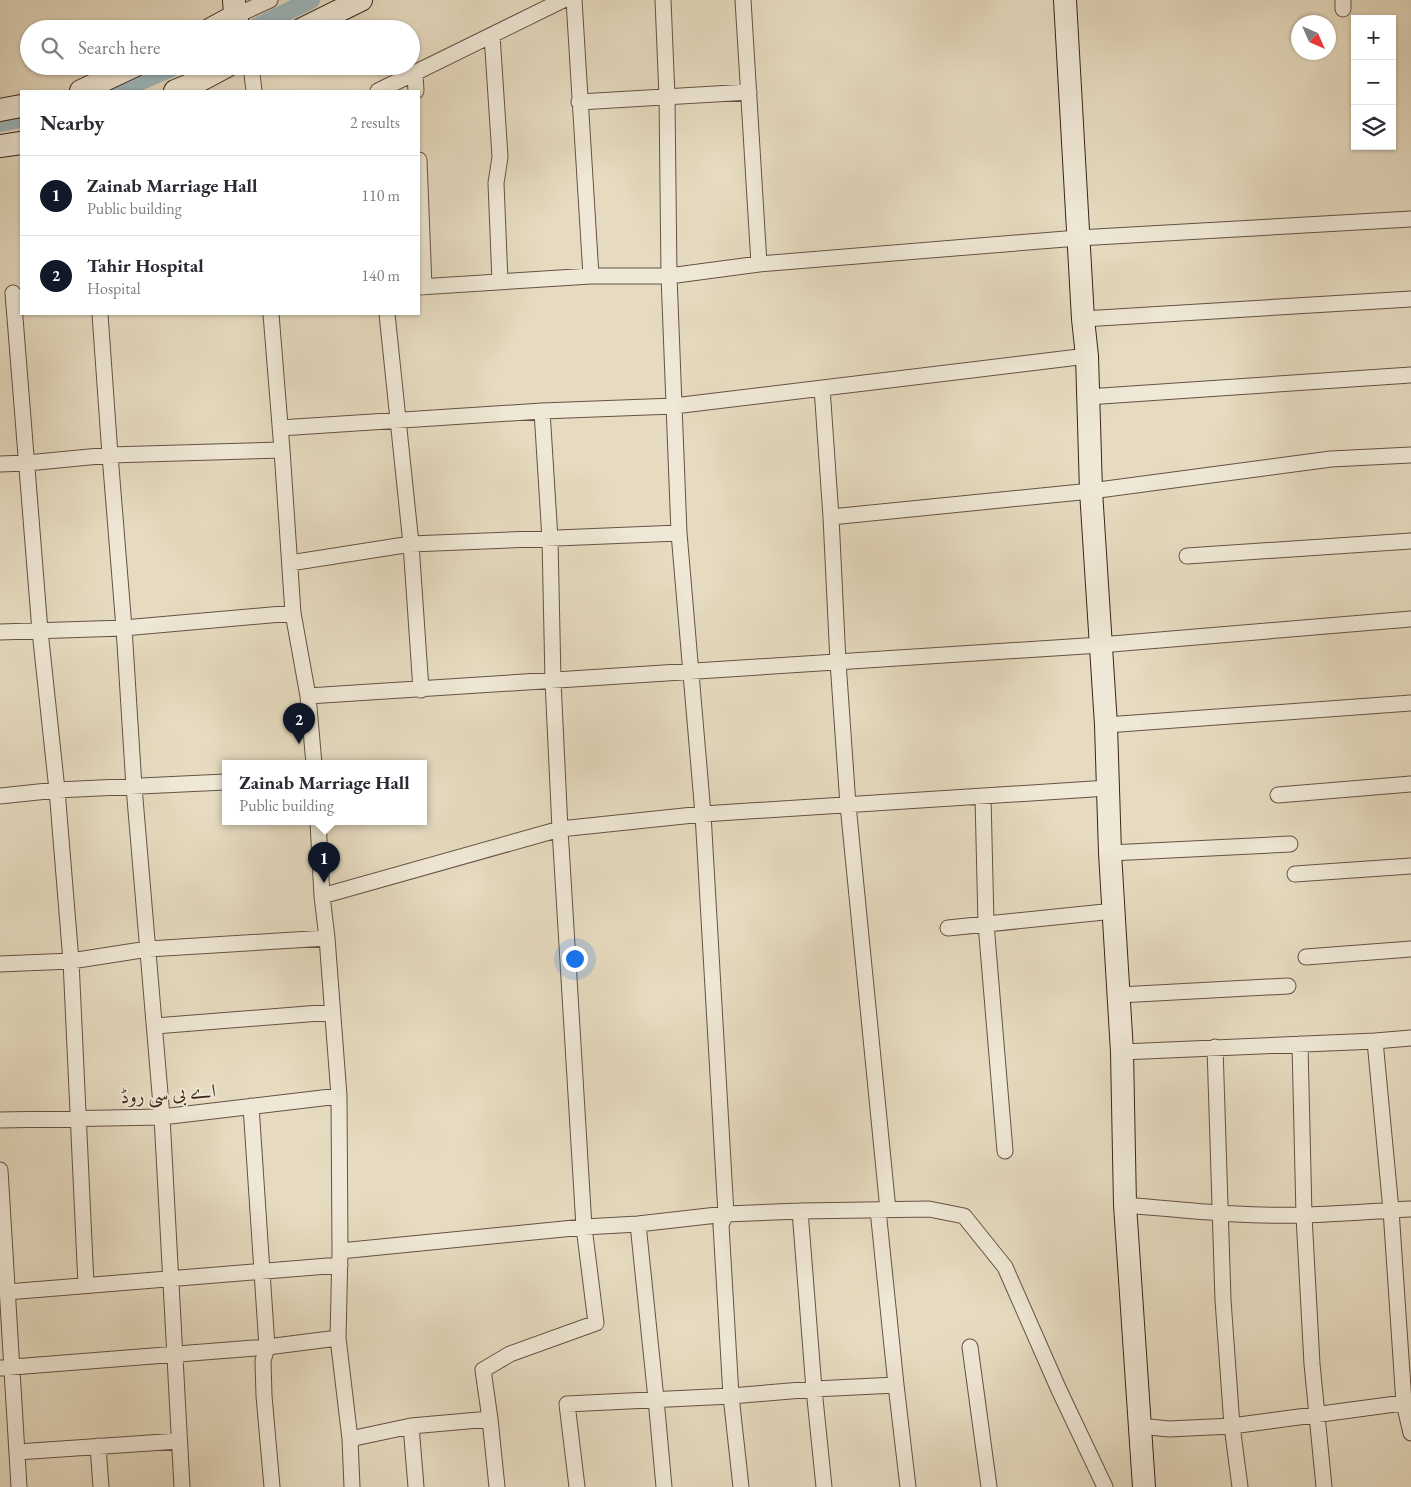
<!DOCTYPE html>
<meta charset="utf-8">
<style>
body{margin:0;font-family:"EB Garamond",Amiri,serif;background:#f2f2f3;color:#2b2b33}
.controls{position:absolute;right:15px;top:15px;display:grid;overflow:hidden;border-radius:0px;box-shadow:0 1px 4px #0004}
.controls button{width:45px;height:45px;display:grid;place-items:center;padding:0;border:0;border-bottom:1px solid #e1e1e2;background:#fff;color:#2b2b33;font:25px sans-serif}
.compass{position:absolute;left:1291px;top:15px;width:45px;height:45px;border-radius:50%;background:#fff;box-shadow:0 1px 4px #0004;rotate:135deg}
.you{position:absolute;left:574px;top:958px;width:18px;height:18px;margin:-12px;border:4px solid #fff;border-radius:50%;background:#1a73e8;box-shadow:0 0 0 8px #1a73e833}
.badge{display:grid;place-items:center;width:32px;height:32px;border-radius:50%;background:#111827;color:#fff;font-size:16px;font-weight:700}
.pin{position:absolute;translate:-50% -41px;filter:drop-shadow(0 1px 2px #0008)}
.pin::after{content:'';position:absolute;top:26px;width:18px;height:15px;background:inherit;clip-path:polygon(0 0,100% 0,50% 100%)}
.popup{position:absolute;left:222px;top:760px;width:205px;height:65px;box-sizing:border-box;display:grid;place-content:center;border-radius:0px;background:#fff;filter:drop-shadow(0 1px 4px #0005);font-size:16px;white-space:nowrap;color:#7c7c81}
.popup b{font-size:19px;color:#2b2b33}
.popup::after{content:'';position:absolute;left:50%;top:100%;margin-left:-10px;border:10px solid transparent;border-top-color:#fff}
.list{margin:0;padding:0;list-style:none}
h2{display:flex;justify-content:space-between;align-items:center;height:65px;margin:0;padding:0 20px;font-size:21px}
h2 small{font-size:16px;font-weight:400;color:#7c7c81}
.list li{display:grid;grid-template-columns:32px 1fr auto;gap:15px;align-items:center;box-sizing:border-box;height:80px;padding:0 20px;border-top:1px solid #e1e1e2}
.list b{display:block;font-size:19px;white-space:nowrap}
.list p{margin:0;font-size:16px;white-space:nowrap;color:#7c7c81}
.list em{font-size:16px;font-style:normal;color:#7c7c81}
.icon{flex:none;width:28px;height:28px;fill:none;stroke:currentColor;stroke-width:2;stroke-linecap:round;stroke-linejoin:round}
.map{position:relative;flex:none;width:1411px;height:1487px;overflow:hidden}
.search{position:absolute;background:#fff;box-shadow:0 1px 4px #0004;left:20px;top:20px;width:400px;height:55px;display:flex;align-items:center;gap:12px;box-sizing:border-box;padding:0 18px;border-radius:28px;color:#7c7c81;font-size:19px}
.panel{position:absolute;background:#fff;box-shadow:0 1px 4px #0004;left:20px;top:90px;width:400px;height:225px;border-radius:0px}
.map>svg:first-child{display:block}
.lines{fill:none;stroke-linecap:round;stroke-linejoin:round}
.canal{stroke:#9db8be;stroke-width:18}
.street-casing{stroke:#665244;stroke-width:17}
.secondary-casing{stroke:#3b241b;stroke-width:24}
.street{stroke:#efe8d6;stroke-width:15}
.secondary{stroke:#efe8d6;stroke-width:22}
.labels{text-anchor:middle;stroke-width:4;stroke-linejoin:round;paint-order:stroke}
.street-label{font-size:19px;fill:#3b241b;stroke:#efe8d6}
</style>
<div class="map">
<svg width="1411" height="1487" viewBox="0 0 1411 1487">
<rect width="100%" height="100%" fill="#e6dbc0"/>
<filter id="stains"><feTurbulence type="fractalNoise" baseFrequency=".004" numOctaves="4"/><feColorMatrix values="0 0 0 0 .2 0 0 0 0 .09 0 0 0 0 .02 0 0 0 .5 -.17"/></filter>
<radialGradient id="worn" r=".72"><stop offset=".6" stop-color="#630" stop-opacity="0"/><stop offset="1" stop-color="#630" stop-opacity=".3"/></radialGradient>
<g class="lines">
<path class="canal" d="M252,29L311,0
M118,91L176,66
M0,123L21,119"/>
<defs>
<path id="street" d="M574,0L591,276
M663,0L667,97L669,276L679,533L703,814L726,1214L721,1225L731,1396L741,1487
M743,0L759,264
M1343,0V9
M235,16L270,0
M492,35L500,157L496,183L500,282
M251,66L254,91
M415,74L416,91
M378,91L563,0
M579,102L749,92
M419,160L424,287
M419,287L591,276H669L759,264L1078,238L1411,219
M13,293L40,631L57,790L71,961L86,1285
M100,314L110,455L124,628L134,787L162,1117L182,1487
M271,314L282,450L293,613L308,696L314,764
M387,314L411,544L421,690
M1083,319L1411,299
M822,388L831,517L838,662L848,805L888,1210
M1087,397L1411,375
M280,428L542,411L674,406L1087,356
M0,464L27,463L110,455L282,450
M831,517L1091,491L1331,459L1411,455
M1187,556L1411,541
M290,563L411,544L679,533
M0,632L124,628L293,613
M308,696L1100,645L1411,619
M1106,725L1411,703
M1278,795L1411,784
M0,796L57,790L225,782
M983,797L986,924L1005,1151
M318,822L322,896
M1110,853L1290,844
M1295,874L1411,866
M948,928L1114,911
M1306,957L1411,949
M0,964L71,961L148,949L327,938
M1119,995L1288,986
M155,1026L332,1012
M1375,1041L1391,1210L1404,1403L1411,1433
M1300,1044L1304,1216L1312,1364L1324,1487
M1215,1047L1223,1300L1232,1426L1240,1487
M1122,1052L1375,1041L1411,1038
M251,1106L267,1347L263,1361L264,1396L272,1487
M0,1120L162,1117L339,1096
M0,1170L19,1487
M1125,1205C1185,1210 1245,1217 1304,1215C1340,1214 1376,1211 1411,1209
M878,1210L896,1385
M800,1211L814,1389L824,1487
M638,1224L656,1399L664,1487
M7,1292L340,1265
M338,1338L350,1439L352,1487
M970,1347L989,1487
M0,1368L267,1347L338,1338L340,1251
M490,1419L497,1487
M411,1426L416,1487
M1139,1426L1169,1429L1232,1426L1411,1402
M350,1439L411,1426L490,1419L483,1370L510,1354L596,1323L584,1227L560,829L553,681L550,539L542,411
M98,1446L101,1487
M17,1452L179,1441
M577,1487L567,1404L731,1396L814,1389L896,1385L908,1487
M1105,1487L1059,1390L1005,1267L964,1216L929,1209L800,1211L726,1214L638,1224L584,1227L340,1251L339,1096L327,938L322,896L560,829L703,814L1108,788"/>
<path id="secondary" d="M234,0L235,16L240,29
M1065,0L1083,319L1087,356L1091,491L1106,725L1110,853L1122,1052L1125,1205L1144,1487
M211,29L235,16
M302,29L361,0
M81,91L134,66
M175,91L197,82L227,66
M0,110L21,106
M0,146L21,143"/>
</defs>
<use href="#street" class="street-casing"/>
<use href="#secondary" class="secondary-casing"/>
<use href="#street" class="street"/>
<use href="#secondary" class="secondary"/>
</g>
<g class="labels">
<g class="street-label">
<text transform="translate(168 1093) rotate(-4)" y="7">اے بی سی روڈ</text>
</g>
</g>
<rect width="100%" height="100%" filter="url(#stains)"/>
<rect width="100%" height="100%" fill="url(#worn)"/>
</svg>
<div class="controls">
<button>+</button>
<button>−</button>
<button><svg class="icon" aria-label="layers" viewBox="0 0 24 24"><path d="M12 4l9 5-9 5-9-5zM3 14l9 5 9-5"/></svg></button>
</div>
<svg class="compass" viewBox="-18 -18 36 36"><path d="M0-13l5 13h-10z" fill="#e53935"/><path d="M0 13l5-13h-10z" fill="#7c7c81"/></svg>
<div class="you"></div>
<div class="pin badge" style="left:324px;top:883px">1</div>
<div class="popup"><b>Zainab Marriage Hall</b>Public building</div>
<div class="pin badge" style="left:299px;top:744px">2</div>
<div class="search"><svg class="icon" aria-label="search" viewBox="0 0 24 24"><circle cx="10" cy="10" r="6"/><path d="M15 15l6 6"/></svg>Search here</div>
<section class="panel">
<h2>Nearby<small>2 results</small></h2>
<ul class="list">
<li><span class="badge">1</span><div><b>Zainab Marriage Hall</b><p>Public building</p></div><em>110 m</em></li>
<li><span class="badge">2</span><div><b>Tahir Hospital</b><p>Hospital</p></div><em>140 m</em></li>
</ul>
</section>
</div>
